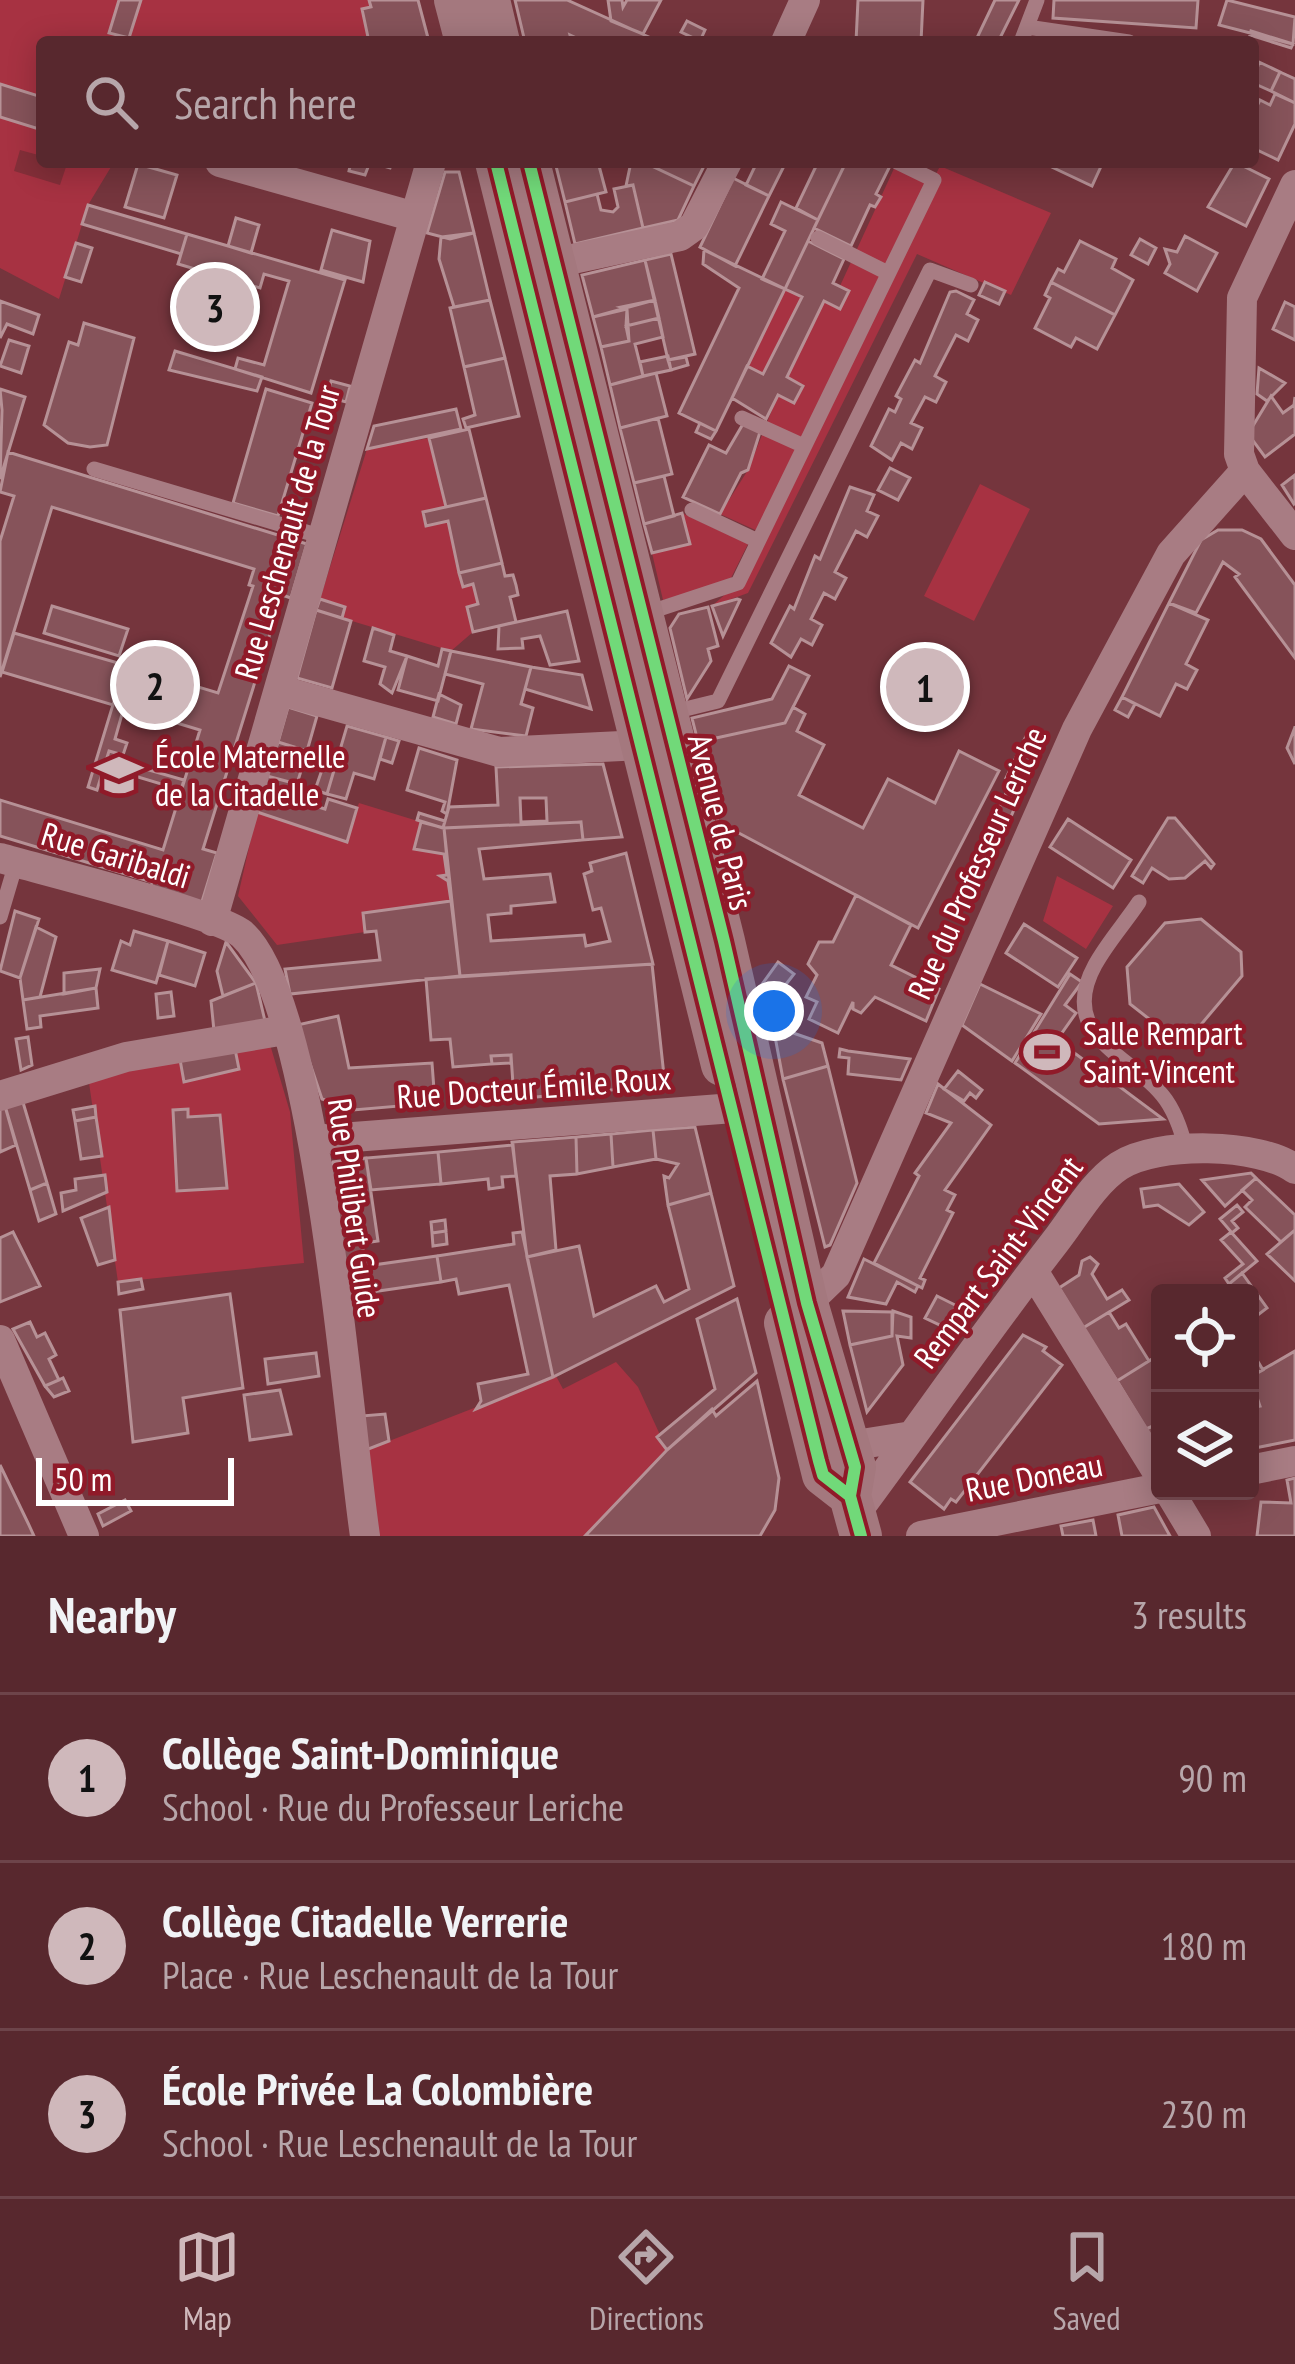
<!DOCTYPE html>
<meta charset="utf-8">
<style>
body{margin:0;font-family:"PT Sans Narrow",sans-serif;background:#5e3036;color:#f1f3f6}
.controls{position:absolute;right:36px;bottom:36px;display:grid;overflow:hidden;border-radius:12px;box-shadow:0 6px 30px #0003}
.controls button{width:108px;height:108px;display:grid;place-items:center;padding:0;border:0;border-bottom:3px solid #6d444a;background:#58282e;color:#f1f3f6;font:60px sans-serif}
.scale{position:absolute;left:36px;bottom:30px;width:198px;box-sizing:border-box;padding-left:12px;border:6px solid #fff;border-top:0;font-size:33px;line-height:42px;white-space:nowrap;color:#fff;-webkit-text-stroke:9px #901a29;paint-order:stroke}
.you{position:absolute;left:774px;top:1011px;width:42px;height:42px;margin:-30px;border:9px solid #fff;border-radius:50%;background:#1a73e8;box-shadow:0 0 0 18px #1a73e833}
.badge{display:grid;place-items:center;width:78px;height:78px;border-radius:50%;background:#cfb8bb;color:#111;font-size:39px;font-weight:700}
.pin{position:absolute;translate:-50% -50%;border:6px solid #fff;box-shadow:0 3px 12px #0006}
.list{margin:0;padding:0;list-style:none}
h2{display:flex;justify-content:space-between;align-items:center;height:156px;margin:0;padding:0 48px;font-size:51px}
h2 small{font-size:39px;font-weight:400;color:#b7a6aa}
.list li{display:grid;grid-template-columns:78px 1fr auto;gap:36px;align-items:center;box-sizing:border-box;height:168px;padding:0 48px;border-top:3px solid #6d444a}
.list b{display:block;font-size:45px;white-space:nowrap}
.list p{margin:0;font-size:39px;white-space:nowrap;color:#b7a6aa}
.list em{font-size:39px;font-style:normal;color:#b7a6aa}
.icon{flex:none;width:66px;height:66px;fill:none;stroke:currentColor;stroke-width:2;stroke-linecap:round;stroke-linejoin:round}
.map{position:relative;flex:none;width:1295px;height:1536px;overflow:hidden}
.search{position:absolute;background:#58282e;box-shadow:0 6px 30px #0003;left:36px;right:36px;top:36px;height:132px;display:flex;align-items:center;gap:30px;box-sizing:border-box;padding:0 42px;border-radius:12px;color:#b7a6aa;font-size:45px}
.sheet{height:660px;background:#58282e}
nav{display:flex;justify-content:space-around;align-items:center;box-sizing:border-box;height:168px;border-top:3px solid #6d444a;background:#58282e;font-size:33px;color:#b7a6aa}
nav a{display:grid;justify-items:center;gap:6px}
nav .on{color:#cfb8bb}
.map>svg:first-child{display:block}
.green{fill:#a73242}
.water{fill:#842f39}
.building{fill:#86535a;stroke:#b69196;stroke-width:3;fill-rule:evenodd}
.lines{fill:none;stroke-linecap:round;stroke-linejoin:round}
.lane{stroke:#a87c83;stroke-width:15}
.street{stroke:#a87c83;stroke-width:30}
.secondary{stroke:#a4787e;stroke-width:42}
.cycleway-casing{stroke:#901a29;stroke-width:20}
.cycleway{stroke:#71d979;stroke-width:12}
.labels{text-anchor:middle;stroke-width:9;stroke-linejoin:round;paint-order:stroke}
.street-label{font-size:33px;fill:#fff;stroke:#901a29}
.poi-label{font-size:33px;fill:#fff;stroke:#901a29;text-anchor:start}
</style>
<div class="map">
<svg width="1295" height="1536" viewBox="0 0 1295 1536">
<rect width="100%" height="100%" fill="#75353d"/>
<path class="green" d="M0,0H119L109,32L129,38L141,0H369L371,7L362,10L369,42H42V162H114L88,205L59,299L0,268Z
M897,162L933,180L940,166L1051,213L1011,295L917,254L748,593L712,606L738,583L762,533L720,514L748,470L778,395L794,402L803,386L787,377L824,301L841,308L849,291L840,286Z
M785,289L802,297L763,374L747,366Z
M429,438L446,507L424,512L426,525L448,521L463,586L473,584L478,604L468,608L473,632L451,651L342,618L344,607L320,599L367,449Z
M980,484L1030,509L974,621L924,596Z
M682,513L748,544L729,582L663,600L652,553L689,543Z
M359,803L421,822L414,849L444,854L447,875L440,877L448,881L451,901L364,912L365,932L277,945L238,896L257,812L357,808Z
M1057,876L1113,906L1086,949L1043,921Z
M269,1041L290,1112L304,1263L118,1282L88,1076Z
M616,1362L638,1387L667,1450L585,1536H378L366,1450L556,1376L563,1389Z"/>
<path class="water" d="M20,150L42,156V162L67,164L60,185L14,171Z"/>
<path class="building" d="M119,0H141L129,38L109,33Z
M369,0H418L428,38L369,42L362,9L371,7Z
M515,0H567L660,42H585L570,35L572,42H525Z
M608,0H622L623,7L627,0H661L643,34L611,21Z
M858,0H923L921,42H856Z
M995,0H1019L998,42H975Z
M1054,0H1198L1196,28L1053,18Z
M1227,0L1295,17L1293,44L1219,25Z
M687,21L705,30L700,41L681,32Z
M1251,31L1293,44L1291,48L1250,35Z
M1259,62L1280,72L1271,91L1253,83Z
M1280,72L1295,79V103L1271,91Z
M0,84L42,97V130L0,117Z
M1275,94L1295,103V124L1278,160L1255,149L1253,154V114L1260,100L1270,105Z
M351,162H392L390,168L370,162L365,175L349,171Z
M555,162H598L606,192L565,202Z
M631,162H643L694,186L678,220L643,228L633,185L626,186Z
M643,162H706L694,186Z
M757,162H786L769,196L746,185Z
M818,162H846L818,220L796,208Z
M846,162L891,164L876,194L881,197L875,207L870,205L851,246L814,228Z
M1041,162H1103L1092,186Z
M1235,162L1269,179L1246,226L1208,207Z
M138,164L177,175L164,218L125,207Z
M445,172H459L474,233L450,239L427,233Z
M733,178L769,196L735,266L700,247Z
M633,185L643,228L575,244L565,202L597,194L601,210L613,212L618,207L614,189Z
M781,202L818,220L785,289L762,279L785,231L771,224Z
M88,205L187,234L181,254L82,224Z
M236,218L259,225L251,253L228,246Z
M332,230L370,241L363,282L321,270Z
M474,233L490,300L454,307L439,259L441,237Z
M187,234L345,280L311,393L235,369L238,358L264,365L289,281L264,274L260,288L178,264Z
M1185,236L1217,253L1197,291L1165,273L1170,264L1165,249L1177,252Z
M1140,239L1156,248L1148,264L1131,255Z
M808,241L844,259L833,283L849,291L840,309L824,301L787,377L803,386L794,403L778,395L766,419L732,398L747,366L763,374L802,297L785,289Z
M1080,241L1116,259L1112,268L1133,280L1115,315L1051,282L1058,269L1064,272Z
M76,243L92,248L81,282L65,277Z
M704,250L785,289L716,431L679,413L739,288L703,264Z
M671,254L695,354L668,360L645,260Z
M645,260L655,300L593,317L582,275Z
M985,282L1005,291L999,304L979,295Z
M1051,282L1115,315L1097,349L1076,338L1071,347L1035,328L1050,298L1045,295Z
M956,291L974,300L967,314L978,320L968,341L956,335L935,376L946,382L936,402L925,397L911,423L922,428L912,449L901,443L892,460L871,446L889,409L895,412L901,399L896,396L915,360L920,363L950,292Z
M490,300L505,358L464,367L450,308Z
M655,300L659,318L626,326L627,309L621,307Z
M0,301L39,315L33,334L7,324L0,338Z
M1285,302L1295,307V340L1273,329Z
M627,309L629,341L601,347L593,317Z
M659,318L663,337L635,344L643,376L610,385L601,347L629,341L626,326Z
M84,323L134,338L107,445L90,447L68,443L44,425L69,342L78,345Z
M9,340L29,346L21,373L0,366Z
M175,351L262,377L257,391L169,370Z
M668,356L671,370L643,376L640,362Z
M686,357L688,365L671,370L668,360Z
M505,358L519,416L466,428L463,419L475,415L464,367Z
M1259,368L1285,383L1267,401L1257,394Z
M656,373L667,416L620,428L610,385Z
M331,381L350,386L346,402L327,397Z
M0,389L25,397L0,479L2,410Z
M266,389L312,403L278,516L233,503Z
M1271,396L1283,413L1294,405L1295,397V434L1265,457L1248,434Z
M456,409L461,429L367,449L374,426Z
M658,418L672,474L634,483L620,428Z
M700,423L716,431L711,439L696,432Z
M743,424L760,432L748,470L741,473L720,514L683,497L709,445L726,453Z
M469,429L486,498L446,507L429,438Z
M8,452L307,544L291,598L282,595L203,849L217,853L200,908L149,892L152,882L0,836V800L163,850L200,730L124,707L115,739L127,743L123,755L109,751L97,790L88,787L125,665L218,693L253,586L249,585L254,569L52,507L0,677V541L14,496L0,492Z
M890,468L910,478L898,500L878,490Z
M1295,475V503L1294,504L1282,485Z
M664,476L674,516L644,524L634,483Z
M850,487L874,495L867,511L878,516L867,537L856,531L835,572L846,578L835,599L824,593L811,619L822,625L812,645L801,639L791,657L771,643L790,606L794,609L815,556L820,559Z
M486,498L502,563L459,573L448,521L426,526L423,512Z
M682,513L690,544L652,553L644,524Z
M1218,530H1242L1261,539L1295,585V658L1235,577L1239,574L1223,562L1196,613L1169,603L1201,540Z
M502,563L505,576L513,575L516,585L518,595L510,597L516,622L473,632L467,607L478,604L473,584L463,587L459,573Z
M320,599L345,607L342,618L316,610Z
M737,599L740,600L723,636L712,606Z
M1169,603L1208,620L1186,664L1197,670L1187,689L1176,684L1160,716L1122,697Z
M52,606L128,629L119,656L44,633Z
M708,607L718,646L708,649L711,661L687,699L670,628L679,614Z
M316,610L351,621L332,688L297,678Z
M567,611L579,661L550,665L540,636L522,639L523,648L498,649L499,626Z
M373,628L394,635L390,651L407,656L392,693L380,684L385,667L364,661Z
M14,633L125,665L113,705L2,672Z
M442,649L451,651L438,701L398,690L407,656L438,666Z
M451,651L531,667L521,704L533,708L526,736L471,729L483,684L445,674Z
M789,666L809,676L785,723L698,742L692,718L772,699Z
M531,667L582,675L591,709L525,689Z
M439,694L461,705L456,724L433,717Z
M1122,697L1135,704L1128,717L1115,710Z
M288,707L317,716L307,751L278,742Z
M793,707L805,714L797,731L824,745L799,795L863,828L888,779L935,803L959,751L999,771L918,928L733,830L724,846L698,742L785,723Z
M347,726L386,737L374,779L354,773L346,799L327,794Z
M1295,727V726V764L1287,748Z
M1028,732L1045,741L1024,786L1006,778Z
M386,737L399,741L392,763L380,759Z
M278,742L307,751L297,784L267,776Z
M419,748L457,760L447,814L442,811L445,802L407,790Z
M109,751L123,755L113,785L100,782Z
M121,762L184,780L181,790L118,771Z
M324,764L335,767L327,794L315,790Z
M603,764L622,837L583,840L581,822L443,828L449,807L498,805L496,767ZM520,798H546L547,821L521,822Z
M267,776L297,784L293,799L325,809L328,799L357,808L347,842L257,812Z
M1012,780L1024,786L987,873L972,866Z
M419,813L445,821L443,828L417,820Z
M1168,818H1175L1214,864L1211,868L1205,861L1185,878L1169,879L1152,868L1143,883L1132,876Z
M1068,819L1131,860L1113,888L1050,847Z
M421,822L444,828L451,901L448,881L440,876L447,875L444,854L414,849Z
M581,822L583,840L479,849L484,879L550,874L555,902L511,906V913L488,915L491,941L584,935L586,946L610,941L601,908L593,910L584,874L592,871L590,863L626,853L653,964L460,976L444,828Z
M856,895L911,925L891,965L939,989L926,1021L875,997L861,1013L853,1009V1002L838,1033L809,1019L817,1002L806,997L817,975L808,964L819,942H833Z
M451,901L460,976L290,994L285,969L380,960L376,931L365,932L363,913Z
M15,911L39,919L20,978L0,971Z
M1201,919L1241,952L1242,976L1193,1034L1171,1036L1130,1004L1127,967L1165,923Z
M1024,924L1077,958L1058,987L1006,953Z
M36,927L56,937L40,997L23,1000L20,978Z
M134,931L168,941L156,983L112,970L121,941L130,945Z
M168,941L205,953L195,986L159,975Z
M226,942L256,983L223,996L217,971Z
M778,962L794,974L776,997L779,1007L796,1012L791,1032L770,1028L760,987Z
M652,964L665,1085L514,1099L511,1055L491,1056L492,1064L453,1067L450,1039L431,1040L426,979Z
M100,969L96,988L64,994V973Z
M1070,974L1082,982L1065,1005L1076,1013L1057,1040L1163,1119L1099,1124L1015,1063Z
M256,983L265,1021L214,1031L211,1001Z
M980,984L1041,1014L1012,1061L962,1025Z
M96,988L98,1008L40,1016L41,1027L27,1029L23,1000Z
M171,992L174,1016L158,1018L156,994Z
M338,1016L349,1068L432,1063L435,1103L342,1111L341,1105L322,1099L297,1025Z
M773,1026L822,1043L828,1066L783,1079Z
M28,1037L32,1065L21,1070L16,1039Z
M234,1044L239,1069L184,1082L179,1054Z
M840,1049L848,1051L910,1059L901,1080L848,1074L849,1058L839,1057Z
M511,1055V1063L492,1064L491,1056Z
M828,1066L857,1183L830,1245L825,1247L783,1079Z
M958,1071L982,1090L976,1098L970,1093L964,1101L944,1089Z
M938,1084L991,1125L945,1190L955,1195L947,1210L953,1213L920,1278L925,1280L922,1288L874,1263L919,1176L915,1173L951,1123L926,1113Z
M22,1099L47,1183L30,1190L5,1106Z
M5,1106L16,1145L0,1152V1108Z
M95,1106L96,1117L75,1121L73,1110Z
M188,1109V1117L220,1115L227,1188L177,1191L173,1110Z
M96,1117L102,1156L81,1159L75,1121Z
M695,1127L711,1193L668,1205L664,1176L669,1178L678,1164L656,1159L653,1130Z
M653,1130L656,1159L613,1167L611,1134Z
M611,1134L613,1167L577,1174L576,1137Z
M576,1137L577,1174L550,1176L556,1250L527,1257L512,1142Z
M513,1145L516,1176L502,1177L503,1187L489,1189L488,1179L441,1184L438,1152Z
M438,1152L441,1184L371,1190L366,1158Z
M366,1158L378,1241L337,1247L327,1171L333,1162Z
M1251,1173L1256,1178L1225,1206L1202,1180Z
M105,1175L107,1192L63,1211L61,1193L76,1190L75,1179Z
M1256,1178L1295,1215V1230L1281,1242L1245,1207L1252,1200L1242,1190Z
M47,1183L56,1214L39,1221L30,1190Z
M1179,1184L1204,1212L1189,1225L1158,1205L1144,1207L1141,1189Z
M711,1193L734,1286L553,1377L527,1257L579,1246L594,1316L656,1286L664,1302L689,1289L668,1205Z
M1237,1205L1243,1212L1232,1221L1238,1228L1232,1233L1220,1219Z
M109,1207L115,1260L98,1265L81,1218Z
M445,1220L446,1231L432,1233L431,1222Z
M1295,1230V1281L1267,1254Z
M446,1231L447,1244L433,1246L432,1233Z
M13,1232L40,1286L0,1302V1238Z
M522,1232L553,1377L476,1409L481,1401L478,1384L528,1374L509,1285L459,1294L456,1279L441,1282L437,1256L514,1244L513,1233Z
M1231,1232L1257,1261L1229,1284L1225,1278L1243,1264L1221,1240Z
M362,1243L366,1266L437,1256L441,1282L344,1296L337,1247Z
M1090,1257L1098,1264L1092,1274L1107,1299L1122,1290L1129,1300L1083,1328L1059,1288L1079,1275L1082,1261Z
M864,1259L918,1286L915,1292L897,1282L886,1304L848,1297Z
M1242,1273L1267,1308L1250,1321V1293L1224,1288Z
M141,1279L143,1289L119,1294L118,1282Z
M230,1294L243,1388L183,1398L188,1433L133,1442L120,1310Z
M937,1296L957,1306L942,1326L925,1318Z
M737,1299L756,1373L667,1450L657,1437L715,1389L697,1319Z
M843,1311L892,1312V1336L850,1345Z
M893,1311L911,1317V1338L897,1336L903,1365L867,1412L850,1345L892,1336Z
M1109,1312L1119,1328L1126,1324L1149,1361L1117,1381L1083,1328Z
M30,1322L37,1337L45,1333L56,1355L49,1359L59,1380L45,1386L13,1329Z
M1023,1335L1046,1347L1043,1351L1062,1365L956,1502L951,1499L944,1509L910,1482Z
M1251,1350L1263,1370L1250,1377V1351Z
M1295,1351V1440L1250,1449V1408L1260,1406L1250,1377Z
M316,1353L319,1376L268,1384L265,1359Z
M1160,1354L1156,1371L1160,1423L1146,1429L1117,1381Z
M63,1378L69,1391L54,1397L45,1386Z
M757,1381L779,1478L775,1510L760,1536H585L667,1450L712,1409L716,1416Z
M280,1390L291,1434L250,1440L244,1395Z
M385,1414L389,1441L366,1450L361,1416Z
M1160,1423V1451L1146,1429Z
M0,1465L28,1523L34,1536H0Z
M1295,1478V1536H1257L1261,1502L1291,1503L1287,1480Z
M125,1500L131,1511L103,1526L98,1514Z
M1154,1507L1170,1536H1122L1118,1515Z
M1093,1520L1096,1536H1063L1061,1526Z"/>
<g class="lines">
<path class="lane" d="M1027,27L1129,42
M1021,42L1037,0
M818,238L888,273
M742,418L804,446
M94,469L323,537
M692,510L758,541
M647,613L738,583L934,180L897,162
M669,713L718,701L930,270L971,285
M1139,902C1125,923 1107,943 1095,965C1055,1038 1136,1057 1166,1100C1177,1116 1182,1134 1187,1152
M0,917L16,863"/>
<path class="street" d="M786,42L805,0
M220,162L415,217
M1295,185L1242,298L1239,454L1245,471L1295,535
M545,276L554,263L680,236L694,226L727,162
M279,690L499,752L642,745
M0,858C41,870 221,914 243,935C317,1004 348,1420 365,1536
M212,921L431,162
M0,1096L126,1057L285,1030
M314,1140L760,1106
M1033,1271L1160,1476
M807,1303L836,1275L1077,729L1171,554L1245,471
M0,1340L84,1536
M849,1446L912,1436
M1250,1470L1295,1461
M1169,1491L1196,1536
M855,1514C922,1424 986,1331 1055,1242C1074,1218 1093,1183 1119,1166C1157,1141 1260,1143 1295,1169
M921,1536L1160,1488"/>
<path class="secondary" d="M455,0L466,42
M489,0L499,42
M496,162L722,1065
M529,162L724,941L807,1303L855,1467L850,1496L861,1536
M785,1323L823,1475L850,1496"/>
<defs>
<path id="cycleway" d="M496,162L819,1461L823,1475L850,1496
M529,162L724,941L807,1303L855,1467L850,1496L861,1536"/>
</defs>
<use href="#cycleway" class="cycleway-casing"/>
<use href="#cycleway" class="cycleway"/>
</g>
<defs>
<symbol id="school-bare" viewBox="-9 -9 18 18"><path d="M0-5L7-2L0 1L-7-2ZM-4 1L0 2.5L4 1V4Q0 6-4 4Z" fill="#cfb8bb" stroke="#901a29" stroke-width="2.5" paint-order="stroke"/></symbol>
<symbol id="stadium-bare" viewBox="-9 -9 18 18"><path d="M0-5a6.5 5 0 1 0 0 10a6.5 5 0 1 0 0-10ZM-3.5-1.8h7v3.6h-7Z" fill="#cfb8bb" stroke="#901a29" stroke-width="2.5" paint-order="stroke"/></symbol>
</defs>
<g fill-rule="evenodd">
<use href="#school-bare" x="86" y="742" width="66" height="66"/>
<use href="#stadium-bare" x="1014" y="1019" width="66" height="66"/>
</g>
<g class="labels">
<g class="street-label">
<text transform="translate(287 532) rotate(-74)" y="12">Rue Leschenault de la Tour</text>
<text transform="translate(721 822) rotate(76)" y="12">Avenue de Paris</text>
<text transform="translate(116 855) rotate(17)" y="12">Rue Garibaldi</text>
<text transform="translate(977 863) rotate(-66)" y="12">Rue du Professeur Leriche</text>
<text transform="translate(534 1087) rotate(-4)" y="12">Rue Docteur Émile Roux</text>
<text transform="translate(355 1208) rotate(82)" y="12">Rue Philibert Guide</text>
<text transform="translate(998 1262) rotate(-53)" y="12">Rempart Saint-Vincent</text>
<text transform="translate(1034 1477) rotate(-11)" y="12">Rue Doneau</text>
</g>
<g class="poi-label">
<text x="155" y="768">École Maternelle<tspan x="155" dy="38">de la Citadelle</tspan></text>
<text x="1083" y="1045">Salle Rempart<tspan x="1083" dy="38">Saint-Vincent</tspan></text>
</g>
</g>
</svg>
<div class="controls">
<button><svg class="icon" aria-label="locate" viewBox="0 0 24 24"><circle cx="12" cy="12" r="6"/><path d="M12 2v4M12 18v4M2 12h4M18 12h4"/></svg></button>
<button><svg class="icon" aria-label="layers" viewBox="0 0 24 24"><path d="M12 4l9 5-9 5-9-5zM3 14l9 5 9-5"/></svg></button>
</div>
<div class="scale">50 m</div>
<div class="you"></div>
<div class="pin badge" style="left:925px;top:687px">1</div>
<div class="pin badge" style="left:155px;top:685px">2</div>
<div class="pin badge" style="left:215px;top:307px">3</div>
<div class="search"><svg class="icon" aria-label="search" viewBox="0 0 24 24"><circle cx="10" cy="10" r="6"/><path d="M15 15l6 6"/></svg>Search here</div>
</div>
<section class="sheet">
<h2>Nearby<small>3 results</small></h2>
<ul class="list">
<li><span class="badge">1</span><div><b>Collège Saint-Dominique</b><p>School · Rue du Professeur Leriche</p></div><em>90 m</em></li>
<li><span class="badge">2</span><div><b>Collège Citadelle Verrerie</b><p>Place · Rue Leschenault de la Tour</p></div><em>180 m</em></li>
<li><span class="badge">3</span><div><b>École Privée La Colombière</b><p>School · Rue Leschenault de la Tour</p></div><em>230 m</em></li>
</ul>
</section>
<nav>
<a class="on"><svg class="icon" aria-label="map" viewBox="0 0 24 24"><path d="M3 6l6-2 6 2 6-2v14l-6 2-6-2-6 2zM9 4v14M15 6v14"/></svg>Map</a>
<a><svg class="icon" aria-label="directions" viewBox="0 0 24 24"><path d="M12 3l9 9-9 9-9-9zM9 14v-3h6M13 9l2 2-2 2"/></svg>Directions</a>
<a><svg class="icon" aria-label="saved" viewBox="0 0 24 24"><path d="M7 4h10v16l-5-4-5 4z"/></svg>Saved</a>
</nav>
